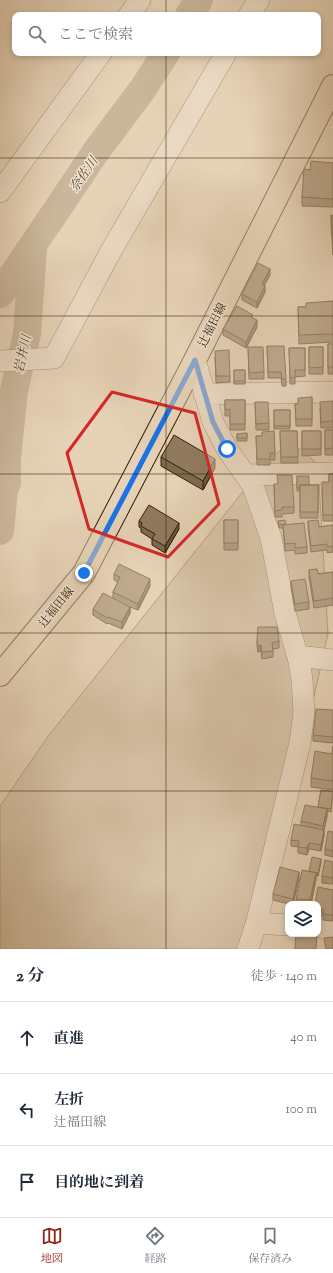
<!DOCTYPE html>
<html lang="ja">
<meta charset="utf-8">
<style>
body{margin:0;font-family:"Sorts Mill Goudy","Noto Serif JP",serif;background:#f2f2f3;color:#1f2937}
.controls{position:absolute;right:12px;bottom:12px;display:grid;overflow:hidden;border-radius:8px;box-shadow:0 2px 6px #0003}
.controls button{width:36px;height:36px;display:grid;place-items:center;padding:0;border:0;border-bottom:1px solid #e0e1e3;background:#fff;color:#1f2937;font:20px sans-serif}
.stop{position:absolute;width:12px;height:12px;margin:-9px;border:3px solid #1a73e8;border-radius:50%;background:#fff}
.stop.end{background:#1a73e8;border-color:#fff;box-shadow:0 1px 4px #0008}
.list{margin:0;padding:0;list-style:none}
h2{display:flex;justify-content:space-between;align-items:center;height:52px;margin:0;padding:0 16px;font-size:17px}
h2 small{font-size:13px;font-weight:400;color:#747a83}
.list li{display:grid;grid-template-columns:26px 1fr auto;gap:12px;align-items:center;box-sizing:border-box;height:72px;padding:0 16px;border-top:1px solid #e0e1e3}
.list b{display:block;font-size:15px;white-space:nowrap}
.list p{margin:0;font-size:13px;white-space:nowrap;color:#747a83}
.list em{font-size:13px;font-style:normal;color:#747a83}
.icon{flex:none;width:22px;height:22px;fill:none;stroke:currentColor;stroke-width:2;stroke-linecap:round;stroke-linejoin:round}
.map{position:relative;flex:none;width:333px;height:949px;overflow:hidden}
.search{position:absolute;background:#fff;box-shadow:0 2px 6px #0003;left:12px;right:12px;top:12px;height:44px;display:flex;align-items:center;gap:10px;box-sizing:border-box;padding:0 14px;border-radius:8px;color:#747a83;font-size:15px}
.sheet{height:268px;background:#fff}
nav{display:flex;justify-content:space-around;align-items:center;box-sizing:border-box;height:56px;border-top:1px solid #e0e1e3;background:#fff;font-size:11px;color:#747a83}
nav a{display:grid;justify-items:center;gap:2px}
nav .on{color:#8f2418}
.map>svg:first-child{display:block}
.green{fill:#c8b397;stroke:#7e684c}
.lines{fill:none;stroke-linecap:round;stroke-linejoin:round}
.river{stroke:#a99478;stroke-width:28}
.minor-casing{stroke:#604a2e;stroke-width:22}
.major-casing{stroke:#341d00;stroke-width:24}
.minor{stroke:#efe2d0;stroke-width:21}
.major{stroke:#e6d2b6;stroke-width:22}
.wall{fill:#7d6a52;stroke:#341d00}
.shaded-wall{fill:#665642;stroke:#341d00}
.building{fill:#917b5f;stroke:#341d00}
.route{stroke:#1a73e8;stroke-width:5}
.marked{fill:none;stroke:#d62828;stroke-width:3;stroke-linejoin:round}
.grid{fill:none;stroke:#341d00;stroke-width:1;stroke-opacity:0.55}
.labels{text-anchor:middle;stroke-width:3;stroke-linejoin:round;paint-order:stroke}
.street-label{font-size:12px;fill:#341d00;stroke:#efe2d0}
.water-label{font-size:13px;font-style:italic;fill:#5d472a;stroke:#efe2d0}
</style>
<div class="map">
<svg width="333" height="949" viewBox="0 0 333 949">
<rect width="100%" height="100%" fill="#e6d2b6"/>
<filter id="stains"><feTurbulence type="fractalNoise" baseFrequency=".005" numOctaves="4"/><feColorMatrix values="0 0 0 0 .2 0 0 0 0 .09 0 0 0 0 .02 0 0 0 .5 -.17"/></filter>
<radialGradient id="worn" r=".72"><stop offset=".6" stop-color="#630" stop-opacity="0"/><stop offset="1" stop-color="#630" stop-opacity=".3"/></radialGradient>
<path class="green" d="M288,445L303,450L318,465L328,634L269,899L243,949H0V806L49,735L268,460Z"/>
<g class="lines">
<path class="river" d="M189,15L199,0
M0,294L97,150L142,90L166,53
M0,531L4,489L7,483V457L14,391L27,334L33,248"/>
<defs>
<path id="minor" d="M129,15L140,0
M249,15L259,0
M0,192L101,53
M195,360L213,422L227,449L253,486L271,538L285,613L299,661L302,680L304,712L300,743L257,921L248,949
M0,361L54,358L111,251L226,53
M204,394L333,392
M246,475L333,473
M298,656L333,660
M256,923L288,925
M318,927L333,928"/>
<path id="major" d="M0,675L84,573L195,360L333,86"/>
</defs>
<use href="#minor" class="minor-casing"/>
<use href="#major" class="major-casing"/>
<use href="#minor" class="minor"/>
<use href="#major" class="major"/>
</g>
<path class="wall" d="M333,163V207L302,206V197L310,170Z
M331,215L333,216V255L331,224Z
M270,275L264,285L265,292L257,308L242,300V294Z
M333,301V342L299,344L298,307H306Z
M257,327L246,348L223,335V329Z
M328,344H333V374H328Z
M267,346L286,379V386H282L281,378H268Z
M248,347L264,372V379H249Z
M309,347H323V374H309Z
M289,348H305V376L295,377V384H290Z
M215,357L230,376V382L216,383Z
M234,370H245V384H234Z
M312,397V426H296L295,404H298Z
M225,400H245V430H230V416H225Z
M333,401V428H321L320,408Z
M255,402L269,423V430H256Z
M274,410H290V429H274Z
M325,430H333V455H325Z
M274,431L275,460H270V465H257L256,436H262Z
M280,431H297L298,463H281Z
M302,431H321V455L302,456Z
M247,433V441H237V434Z
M161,457L215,468L203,490L161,466Z
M329,474H333V521H323L322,488L329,482Z
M297,476L309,485H318V518H300V491H297Z
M274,484L294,507V513L282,514V517H275Z
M224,520H238V550H224Z
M139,521L179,529L165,553L152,545V539L141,532V528L139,527Z
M278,521L286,525L307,547V553L295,554V550L285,551L283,528H279Z
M308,521L319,527L333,525V552L327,553V550L311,552L308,528Z
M309,570L318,574L333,572V605L314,608L309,577Z
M114,574L150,586L138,610L130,607V613L122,629L108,623L107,624L93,615V609L113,598V592L118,582L114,580Z
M291,581L309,602V609L295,611L291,587Z
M257,640L279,641V648L273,649V657L262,659L261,651L258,652L257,646Z
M333,710V743L313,741V735Z
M333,746V790L311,787V778L332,754Z
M321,790L333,792L331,812L327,811V816L324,830V836L321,851L309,849L307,855L298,853V847L291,846V840L301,825V821L318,808Z
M333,832V857L325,855V849Z
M321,862L318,876H316V879L311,904H296V899L309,871Z
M333,862V884L322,883V876Z
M299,878L293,904H289L273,900V894Z
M333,890V921L323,920V916L318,915V904Z"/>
<path class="shaded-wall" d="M270,269V275L262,290V284Z
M265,286V292L257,308V302Z
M257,320V327L246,348V342Z
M215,459V468L203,490V481Z
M179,523V529L165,553V546Z
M150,579V586L138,610V604Z
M130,607V613L122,629V622Z
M261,645V651L258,652V646Z
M327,809V816L324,830V836L321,851V845L323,832V826Z
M309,843V849L307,855V848Z
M321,859V862L318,876V873Z
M299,872V878L293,904V899Z
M316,873V879L311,904H310V900Z"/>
<path class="building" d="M311,161L333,163V199L302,197L304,169L310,170Z
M331,215L333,216V246Z
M258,263L270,269L262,284L265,286L257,302L242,294Z
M333,301V334L299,335L298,307H306V303Z
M237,306L253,315L251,317L257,320L246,342L223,329Z
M328,344H333V367H328Z
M267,346H284L286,379H282L281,372H268Z
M248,347H263L264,372L249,373Z
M309,347H323V367L309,368Z
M289,348H305V370H295V377L290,378Z
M229,350L230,376H216L215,351Z
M234,370H245V381H234Z
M312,397V419H296L295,404H298V398Z
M225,400H245V424H230V409L225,410Z
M333,401V421L321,422L320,402Z
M255,402H268L269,423L256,424Z
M274,410H290V426H274Z
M325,430H333V448L325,449Z
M274,431L275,453H270V459H257L256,436H262V432Z
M280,431H297L298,457H281Z
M302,431H321V449H302Z
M247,433V438H237V434Z
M174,435L215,459L203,481L161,457Z
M329,474H333V515H323L322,482H329Z
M277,475H292L294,507H282V510L275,511L274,484H278Z
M297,476H309V485H300V488H297Z
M300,485H318V512H300Z
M149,505L179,523L165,546L152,539L155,534L141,526L142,523L139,521Z
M224,520H238V543H224Z
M285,520L286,524L279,525L278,521Z
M318,520L319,527L333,525V546L327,547V544L311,546L308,521Z
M304,523L307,547L295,548V543L285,544L283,525Z
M119,564L150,579L138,604L113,592L120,577L114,574Z
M317,569L318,574L333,572V598L314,601L309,570Z
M305,579L309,602L295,604L291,581Z
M103,593L130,607L122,622L108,617L107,618L93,609Z
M258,627H277L279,641L272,643L273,651L262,652L261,645L258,646L257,640Z
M316,709L333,710V737L313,735Z
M333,746V781L311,778L315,751L332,754Z
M321,790L333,792L331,809L318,807Z
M305,805L327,809L323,826L301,821Z
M294,824L324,830L321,845L309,843L307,848L298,847L299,841L291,840Z
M328,831L333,832V851L325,849Z
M312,857L321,859L318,873L309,871Z
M325,860L333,862V878L322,876Z
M280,867L299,872L293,899L273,894Z
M302,870L316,873L310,900L296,899Z
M318,887L333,890V915L323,914L324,910L318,908V904H315Z
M296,934H317L316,949H295Z
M333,937V949H326L324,938Z"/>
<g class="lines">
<path class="route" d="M84,573L195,360L213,422L227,449"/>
</g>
<path d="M0 0H333V949H0ZM112,392L195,413L219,504L168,557L89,529L67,453Z" fill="#e6d2b6" fill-opacity=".55" fill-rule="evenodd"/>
<path class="marked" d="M112,392L195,413L219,504L168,557L89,529L67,453Z"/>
<path class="grid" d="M166,0V15M166,53V949M0,158H333M0,316H333M0,474H333M0,633H333M0,791H333"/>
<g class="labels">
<g class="street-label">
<text transform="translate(212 325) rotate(-63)" y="4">辻福田線</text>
<text transform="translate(56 607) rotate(-51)" y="4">辻福田線</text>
</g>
<g class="water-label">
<text transform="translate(83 174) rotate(-55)" y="5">奈佐川</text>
<text transform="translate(22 354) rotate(-78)" y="5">岩井川</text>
</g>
</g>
<rect width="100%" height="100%" filter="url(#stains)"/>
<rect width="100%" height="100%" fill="url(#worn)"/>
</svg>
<div class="controls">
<button><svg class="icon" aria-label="layers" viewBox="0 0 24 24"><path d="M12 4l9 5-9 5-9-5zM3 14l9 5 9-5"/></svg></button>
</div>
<div class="stop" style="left:227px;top:449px"></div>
<div class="stop end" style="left:84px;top:573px"></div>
<div class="search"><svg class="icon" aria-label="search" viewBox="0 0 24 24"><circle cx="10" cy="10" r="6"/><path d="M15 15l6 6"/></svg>ここで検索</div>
</div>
<section class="sheet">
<h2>2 分<small>徒歩 · 140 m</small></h2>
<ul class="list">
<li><svg class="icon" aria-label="ahead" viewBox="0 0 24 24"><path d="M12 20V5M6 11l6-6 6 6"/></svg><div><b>直進</b></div><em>40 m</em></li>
<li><svg class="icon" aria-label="left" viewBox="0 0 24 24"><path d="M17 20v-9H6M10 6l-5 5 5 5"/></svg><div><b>左折</b><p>辻福田線</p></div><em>100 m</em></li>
<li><svg class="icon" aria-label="arrive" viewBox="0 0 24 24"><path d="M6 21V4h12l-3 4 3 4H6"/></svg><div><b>目的地に到着</b></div></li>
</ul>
</section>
<nav>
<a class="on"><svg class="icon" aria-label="map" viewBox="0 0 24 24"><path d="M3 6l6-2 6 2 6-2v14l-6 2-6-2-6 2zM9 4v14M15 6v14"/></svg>地図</a>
<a><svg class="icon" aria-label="directions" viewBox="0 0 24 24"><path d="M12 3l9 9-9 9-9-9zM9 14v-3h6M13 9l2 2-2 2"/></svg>経路</a>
<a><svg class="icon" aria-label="saved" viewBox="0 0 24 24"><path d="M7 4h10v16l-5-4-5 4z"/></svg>保存済み</a>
</nav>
